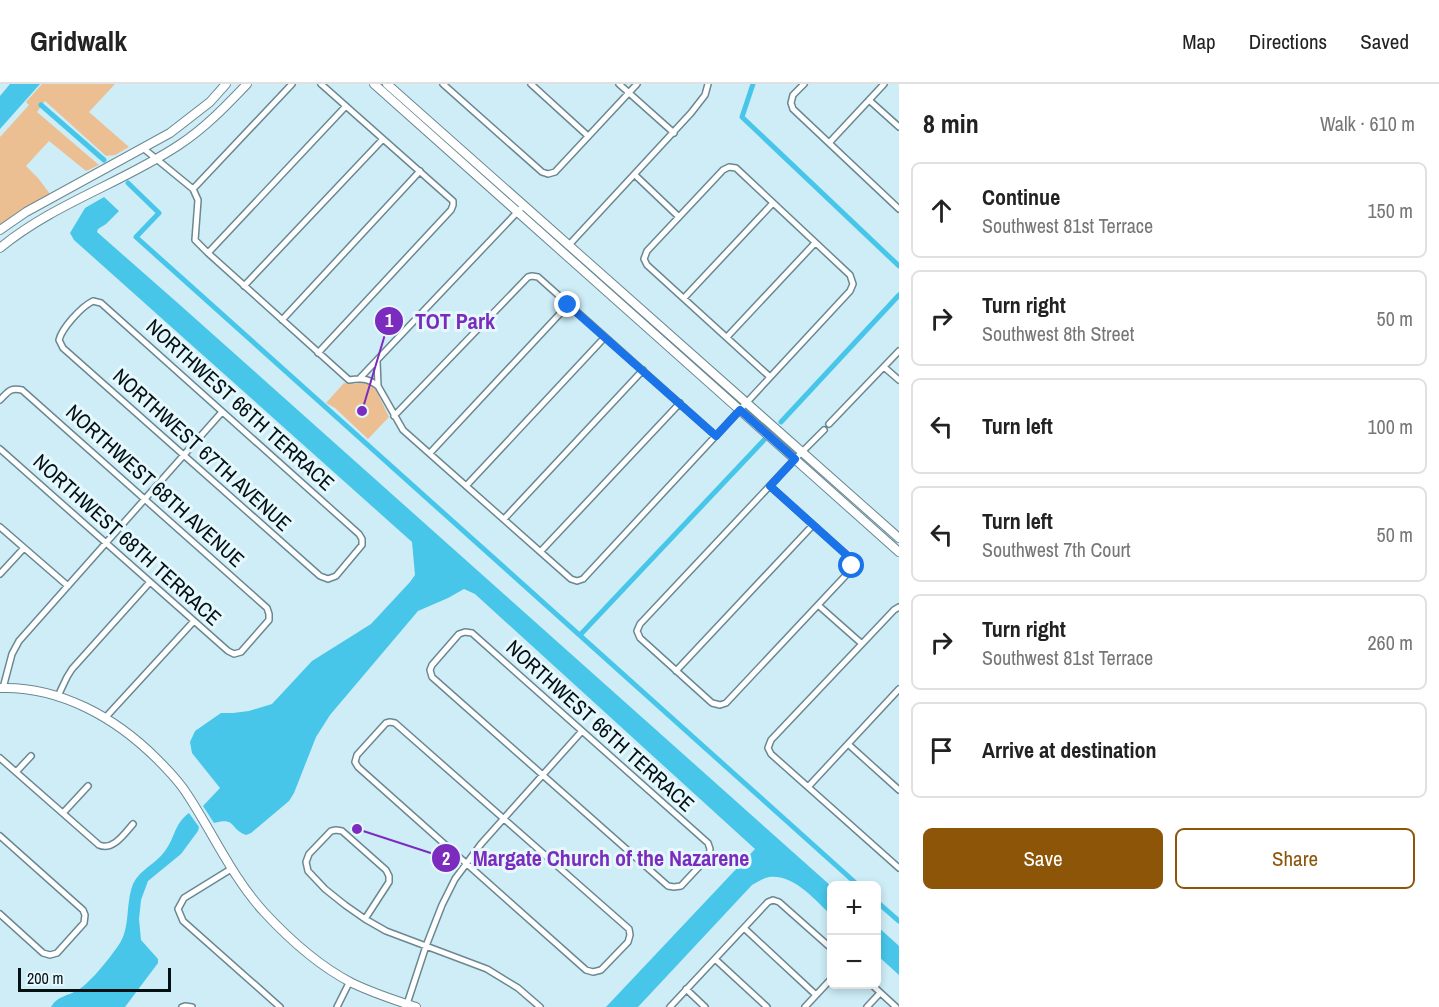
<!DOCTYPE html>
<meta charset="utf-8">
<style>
body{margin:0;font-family:"Archivo Narrow",sans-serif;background:#f2f2f2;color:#222}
.controls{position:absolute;right:18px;bottom:18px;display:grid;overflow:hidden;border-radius:9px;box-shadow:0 3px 9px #0003}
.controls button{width:54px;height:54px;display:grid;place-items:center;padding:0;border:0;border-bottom:2px solid #e0e0e0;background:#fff;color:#222;font:30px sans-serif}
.scale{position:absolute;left:18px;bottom:15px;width:153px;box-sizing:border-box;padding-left:6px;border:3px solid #051013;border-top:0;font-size:16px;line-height:21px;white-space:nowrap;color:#051013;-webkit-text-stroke:4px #e5f8fe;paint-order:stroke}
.stop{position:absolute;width:18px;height:18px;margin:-14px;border:4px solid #1a73e8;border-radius:50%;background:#fff}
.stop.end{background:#1a73e8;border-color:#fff;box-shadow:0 2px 6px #0008}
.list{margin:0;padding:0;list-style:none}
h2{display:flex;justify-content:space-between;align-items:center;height:78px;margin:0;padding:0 24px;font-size:26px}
h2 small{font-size:20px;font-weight:400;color:#767676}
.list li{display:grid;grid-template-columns:39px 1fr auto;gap:18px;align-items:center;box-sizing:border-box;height:96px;margin:0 12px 12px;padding:0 12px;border:2px solid #e0e0e0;border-radius:9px}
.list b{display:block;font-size:22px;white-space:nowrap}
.list p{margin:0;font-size:20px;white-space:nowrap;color:#767676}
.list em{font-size:20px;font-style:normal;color:#767676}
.actions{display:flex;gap:12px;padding:18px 24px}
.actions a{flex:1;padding:14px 0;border:2px solid #8c5508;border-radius:9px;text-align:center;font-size:21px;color:#8c5508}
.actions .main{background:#8c5508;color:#fff}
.icon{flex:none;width:33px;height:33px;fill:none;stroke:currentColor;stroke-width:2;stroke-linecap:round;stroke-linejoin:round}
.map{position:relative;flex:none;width:899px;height:923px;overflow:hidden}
header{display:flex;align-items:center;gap:36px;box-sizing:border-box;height:84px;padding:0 30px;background:#fff;border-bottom:2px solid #e0e0e0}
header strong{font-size:28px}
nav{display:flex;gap:33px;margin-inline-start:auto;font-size:21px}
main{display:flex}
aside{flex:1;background:#fff}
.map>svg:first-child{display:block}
.green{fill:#ecbf92}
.water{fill:#47c6e9}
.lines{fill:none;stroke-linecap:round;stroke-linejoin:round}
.canal{stroke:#47c6e9;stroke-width:5}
.street-casing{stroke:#6b8891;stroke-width:8}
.secondary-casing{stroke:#6b8891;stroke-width:10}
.street{stroke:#fff;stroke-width:5}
.secondary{stroke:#fff;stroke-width:8}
.route{stroke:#1a73e8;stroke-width:8}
.labels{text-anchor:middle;stroke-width:6;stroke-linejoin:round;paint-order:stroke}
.street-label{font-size:21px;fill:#051013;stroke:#e5f8fe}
.leader{fill:none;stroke:#7b2cbf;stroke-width:2}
.callout-dot{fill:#7b2cbf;stroke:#e5f8fe;stroke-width:2}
.mark-label{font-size:18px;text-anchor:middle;font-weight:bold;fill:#fff}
.callout-label{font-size:22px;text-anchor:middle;font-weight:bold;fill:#7b2cbf;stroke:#e5f8fe;stroke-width:6;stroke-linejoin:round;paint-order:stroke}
</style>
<header>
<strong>Gridwalk</strong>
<nav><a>Map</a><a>Directions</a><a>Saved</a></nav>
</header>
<main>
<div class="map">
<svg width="899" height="923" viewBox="0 0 899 923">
<rect width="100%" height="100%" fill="#ceedf7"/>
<path class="green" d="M42,0H115L89,28L129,63L115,71L106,72L45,17L37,28L99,81L86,87L49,57L26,82L38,94L50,110L0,141V53L29,21L26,18Z
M363,297L374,302L389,333L368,355L335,324L326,319L344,299L356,300Z"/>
<path class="water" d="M10,0H40L0,45V12Z
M104,113L119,127L106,140L98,145L97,148L180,221L831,802V831C815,816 794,790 769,793C763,794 758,798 752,801L638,923H606L755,765L475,510L464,505L448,514L418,527L330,631L316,653L294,709L289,717L251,749L246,751C229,745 237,733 214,739L203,722L220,704L192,669L190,658L195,647L221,629H233L249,627L272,620L312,577L371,540L410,498L415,491L412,458L74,156L70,149L85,124Z
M189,729L199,743L198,747L181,770L148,797L141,816L139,835L141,856L158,875V879C147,894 136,908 125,923H51C57,912 68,912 78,906C90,899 109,875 118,862C131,845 125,821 133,800C140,785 156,780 165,767C175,754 174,740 189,729Z
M877,842L899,862V891L877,871Z"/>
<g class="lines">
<path class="canal" d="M753,0L742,33L899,182
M41,21L104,76
M128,99L159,129L136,153L859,802
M781,338L899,211
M581,550L764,356
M876,817L899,837"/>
<defs>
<path id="street" d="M443,0L542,88L548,90L555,88L637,0
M531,0L588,52
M619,0L674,49
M804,0L793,11L791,19L793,25L899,125
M869,16L899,43
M829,59L884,0
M143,64L193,105L198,116L195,156L208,169L349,296C361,294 368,294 378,302
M635,91L679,133
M193,105L292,0
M568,162L691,29L705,11L708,0
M208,169L346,22
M244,202L383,55
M684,214L773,119
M93,217L101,219L359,450L362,455V461L336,492L328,495L320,492L63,264L59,256C62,244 81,223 93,217Z
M282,236L420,87
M727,253L815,159
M318,269L451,126L453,121V117L321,0
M377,277L378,302L403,346L571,495L577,497L583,495L850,207L853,200L850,191L736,84L729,83L723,86L647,167L644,175L647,181L770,293
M884,283L899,296
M360,294L524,121
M0,316C8,308 10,303 22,306L267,524L269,530V536L241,568L234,570L228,567L0,365
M394,332L528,193L532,192L538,193L716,352
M829,340L899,267
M430,369L568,221
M466,402L605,253
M770,402L850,474L852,482L848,489L726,619L720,621L712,619L640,554L637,547L640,540L795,375L824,346
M504,435L643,286
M0,443L68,502
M541,467L680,319
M0,490L24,464
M818,521L861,559
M899,523L894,526L771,656L768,664L771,670L899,784
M465,548L472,549L708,759L710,765L709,772L681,802L674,803L668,802L432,593L430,586L432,581L459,550Z
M676,587L813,441
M3,604L12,570L19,557L222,328
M58,612L67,593L72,585L150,498
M105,634L194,537
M390,638L395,639L629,845L630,851L628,858L601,886L593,888L586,886L358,683L355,678L357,671L386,639Z
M848,660L899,706
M0,674L99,761C113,767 124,750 133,740
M16,688L31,672
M808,703L899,605
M63,729L88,702
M0,752L83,826L85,831L84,839L57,869L50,871L43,869L0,830
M231,785L184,814L178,825L183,837L280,923
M365,835L389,798V792L386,786L342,747L336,746L331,747L309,770L306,778L308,787L325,805L345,821L365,835L386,847L487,885L518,904L540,923
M744,844L816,911
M715,875L767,923
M871,900L896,923
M686,905L705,923
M407,920L426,862L442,821L455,795L481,760L582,647
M182,923L185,922L192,923
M337,923L350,897
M670,923L768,818L773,816L779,818L832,865
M805,923L832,894
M867,923L880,909"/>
<path id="secondary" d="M374,0L899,468
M387,0L899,454
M0,146L26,128L170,49L210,18L226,0
M0,164C53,120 122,99 179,61C205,44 226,22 247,0
M0,604C60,602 116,634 157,675C168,686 179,697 187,710C213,749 232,793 264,828C289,855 319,882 352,899C373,909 394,916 416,923"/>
</defs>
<use href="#street" class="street-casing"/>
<use href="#secondary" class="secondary-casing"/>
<use href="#street" class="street"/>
<use href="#secondary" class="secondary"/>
</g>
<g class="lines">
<path class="route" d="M568,221L716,352L740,326L795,375L770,402L850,474L852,482"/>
</g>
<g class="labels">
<g class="street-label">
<text transform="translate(240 321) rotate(42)" y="7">NORTHWEST 66TH TERRACE</text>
<text transform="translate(202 366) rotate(42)" y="7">NORTHWEST 67TH AVENUE</text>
<text transform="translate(155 402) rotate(42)" y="7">NORTHWEST 68TH AVENUE</text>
<text transform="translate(127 456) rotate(42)" y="7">NORTHWEST 68TH TERRACE</text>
<text transform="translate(600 642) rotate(42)" y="7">NORTHWEST 66TH TERRACE</text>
</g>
</g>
<path class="leader" d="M362 327L389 237M357 745L446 774"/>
<g class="callout-dot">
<circle cx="362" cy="327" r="6"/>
<circle cx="357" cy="745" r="6"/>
<circle cx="389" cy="237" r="15"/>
<circle cx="446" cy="774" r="15"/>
</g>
<g class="mark-label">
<text x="389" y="243">1</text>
<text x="446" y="781">2</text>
</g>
<g class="callout-label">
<text x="455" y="245">TOT Park</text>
<text x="611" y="782">Margate Church of the Nazarene</text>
</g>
</svg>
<div class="controls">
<button>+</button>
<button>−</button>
</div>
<div class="scale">200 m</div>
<div class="stop" style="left:852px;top:482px"></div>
<div class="stop end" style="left:568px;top:221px"></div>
</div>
<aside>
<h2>8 min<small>Walk · 610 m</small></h2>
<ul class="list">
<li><svg class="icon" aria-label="ahead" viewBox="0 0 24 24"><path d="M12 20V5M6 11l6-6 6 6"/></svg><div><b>Continue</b><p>Southwest 81st Terrace</p></div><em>150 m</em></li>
<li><svg class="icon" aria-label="right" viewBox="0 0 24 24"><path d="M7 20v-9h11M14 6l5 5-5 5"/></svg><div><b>Turn right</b><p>Southwest 8th Street</p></div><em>50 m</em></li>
<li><svg class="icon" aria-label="left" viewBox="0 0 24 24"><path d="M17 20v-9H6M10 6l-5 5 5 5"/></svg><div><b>Turn left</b></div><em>100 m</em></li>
<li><svg class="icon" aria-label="left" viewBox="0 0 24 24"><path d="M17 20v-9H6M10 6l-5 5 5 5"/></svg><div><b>Turn left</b><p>Southwest 7th Court</p></div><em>50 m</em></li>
<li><svg class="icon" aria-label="right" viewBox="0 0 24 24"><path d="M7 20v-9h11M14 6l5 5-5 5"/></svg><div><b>Turn right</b><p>Southwest 81st Terrace</p></div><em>260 m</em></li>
<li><svg class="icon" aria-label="arrive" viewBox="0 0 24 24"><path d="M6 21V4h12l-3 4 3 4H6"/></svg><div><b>Arrive at destination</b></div></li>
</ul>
<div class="actions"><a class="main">Save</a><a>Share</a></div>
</aside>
</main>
